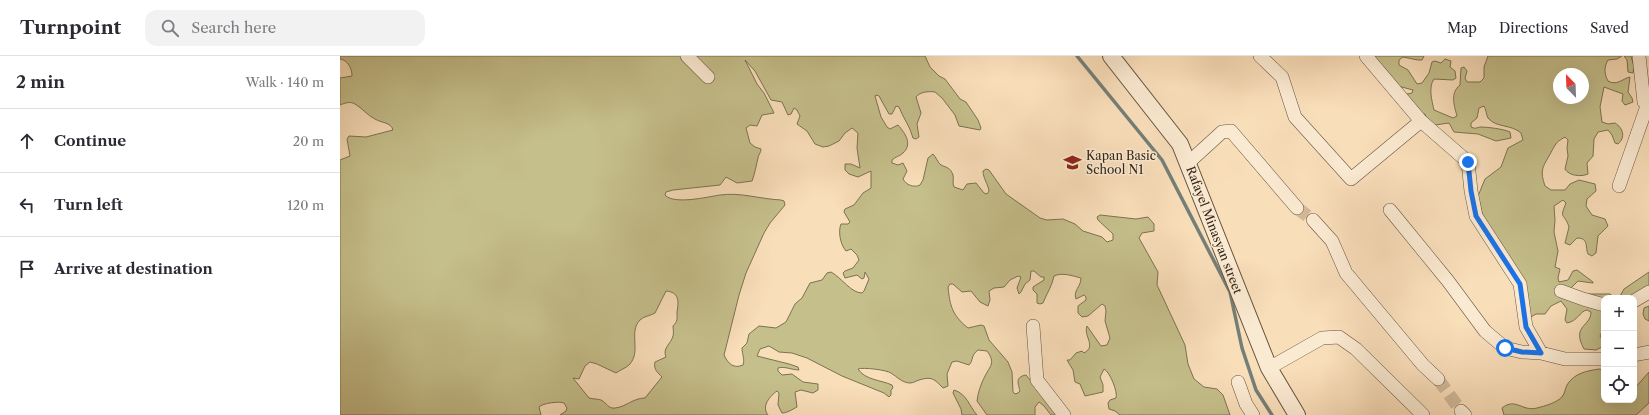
<!DOCTYPE html>
<meta charset="utf-8">
<style>
body{margin:0;font-family:"Libre Caslon Text",serif;background:#f2f2f3;color:#2b2b33}
.controls{position:absolute;right:12px;bottom:12px;display:grid;overflow:hidden;border-radius:8px;box-shadow:0 4px 16px #0002}
.controls button{width:36px;height:36px;display:grid;place-items:center;padding:0;border:0;border-bottom:1px solid #e1e1e2;background:#fff;color:#2b2b33;font:20px sans-serif}
.compass{position:absolute;left:1213px;top:12px;width:36px;height:36px;border-radius:50%;background:#fff;box-shadow:0 4px 16px #0002;rotate:337deg}
.stop{position:absolute;width:12px;height:12px;margin:-9px;border:3px solid #1a73e8;border-radius:50%;background:#fff}
.stop.end{background:#1a73e8;border-color:#fff;box-shadow:0 1px 4px #0008}
.list{margin:0;padding:0;list-style:none}
h2{display:flex;justify-content:space-between;align-items:center;height:52px;margin:0;padding:0 16px;font-size:17px}
h2 small{font-size:13px;font-weight:400;color:#7c7c81}
.list li{display:grid;grid-template-columns:26px 1fr auto;gap:12px;align-items:center;box-sizing:border-box;height:64px;padding:0 16px;border-top:1px solid #e1e1e2}
.list b{display:block;font-size:15px;white-space:nowrap}
.list em{font-size:13px;font-style:normal;color:#7c7c81}
.icon{flex:none;width:22px;height:22px;fill:none;stroke:currentColor;stroke-width:2;stroke-linecap:round;stroke-linejoin:round}
.map{position:relative;flex:none;width:1309px;height:359px;overflow:hidden}
header{display:flex;align-items:center;gap:24px;box-sizing:border-box;height:56px;padding:0 20px;background:#fff;border-bottom:1px solid #e1e1e2}
header strong{font-size:19px}
nav{display:flex;gap:22px;margin-inline-start:auto;font-size:14px}
.search{width:280px;height:36px;background:#f2f2f3;display:flex;align-items:center;gap:10px;box-sizing:border-box;padding:0 14px;border-radius:12px;color:#7c7c81;font-size:15px}
main{display:flex}
aside{flex:1;background:#fff}
.map>svg:first-child{display:block}
.green{fill:#c5bf8b;stroke:#7c7251;fill-rule:evenodd}
.lines{fill:none;stroke-linecap:round;stroke-linejoin:round}
.stream{stroke:#747f78;stroke-width:3.5}
.minor-tunnel{stroke:#d1b999;stroke-width:13;stroke-dasharray:13 6;stroke-linecap:butt}
.minor-casing{stroke:#645440;stroke-width:14}
.tertiary-casing{stroke:#645440;stroke-width:18}
.minor{stroke:#fbead2;stroke-width:13}
.tertiary{stroke:#fbead2;stroke-width:16}
.route{stroke:#1a73e8;stroke-width:5}
.labels{text-anchor:middle;stroke-width:3;stroke-linejoin:round;paint-order:stroke}
.poi-label{font-size:12px;fill:#332617;stroke:#fbead2;text-anchor:start}
.street-label{font-size:12px;fill:#332617;stroke:#fbead2}
</style>
<header>
<strong>Turnpoint</strong>
<div class="search"><svg class="icon" aria-label="search" viewBox="0 0 24 24"><circle cx="10" cy="10" r="6"/><path d="M15 15l6 6"/></svg>Search here</div>
<nav><a>Map</a><a>Directions</a><a>Saved</a></nav>
</header>
<main>
<aside>
<h2>2 min<small>Walk · 140 m</small></h2>
<ul class="list">
<li><svg class="icon" aria-label="ahead" viewBox="0 0 24 24"><path d="M12 20V5M6 11l6-6 6 6"/></svg><div><b>Continue</b></div><em>20 m</em></li>
<li><svg class="icon" aria-label="left" viewBox="0 0 24 24"><path d="M17 20v-9H6M10 6l-5 5 5 5"/></svg><div><b>Turn left</b></div><em>120 m</em></li>
<li><svg class="icon" aria-label="arrive" viewBox="0 0 24 24"><path d="M6 21V4h12l-3 4 3 4H6"/></svg><div><b>Arrive at destination</b></div></li>
</ul>
</aside>
<div class="map">
<svg width="1309" height="359" viewBox="0 0 1309 359">
<rect width="100%" height="100%" fill="#f9deba"/>
<filter id="stains"><feTurbulence type="fractalNoise" baseFrequency=".005" numOctaves="4"/><feColorMatrix values="0 0 0 0 .2 0 0 0 0 .09 0 0 0 0 .02 0 0 0 .5 -.17"/></filter>
<radialGradient id="worn" r=".72"><stop offset=".6" stop-color="#630" stop-opacity="0"/><stop offset="1" stop-color="#630" stop-opacity=".3"/></radialGradient>
<path class="green" d="M0,0H585L590,11L599,20L605,23L620,43L626,46L638,64L641,72L640,74L619,70L615,59L602,42L595,36C588,35 580,36 576,41L581,57L577,68L579,81L576,83L573,82C570,70 563,62 559,51L556,50L552,58H549L539,40L536,39L535,40L541,61L547,71L550,73L558,69C565,77 573,88 563,97C560,100 555,101 552,104V107L558,109L563,107L567,115L563,123C566,129 574,132 580,129L583,124L588,102L593,98C596,101 598,107 601,109C607,112 610,111 613,119C614,123 612,127 614,131L623,134L627,128L636,127L644,137L647,138L649,135C648,128 643,122 643,115L646,113L649,114L666,138L700,162L707,164L723,163L735,168L743,175L762,181L767,186L773,184V178L758,164L757,161L760,159L796,163L808,161L814,168V175L802,177L799,182L818,216L817,229L845,289L848,308L854,323L864,331L877,333L883,339L890,359H780L775,355L769,353L768,347L770,344L776,342C778,336 770,316 764,313L760,321L763,329V336L745,340L740,328L735,326L733,314L727,304H730L736,297L742,295L744,297C757,290 743,280 747,270L761,290L767,289L770,282L765,265L766,255L765,250L762,248L748,260L742,261L738,257V250L746,244V241L744,239L736,243C733,234 741,231 741,222C733,220 722,216 714,220C712,230 707,237 703,247L700,248L697,247V238L693,234V231L704,224V221H701L694,215H691L690,224L685,228L681,236L679,238L677,232L681,221L678,220L670,224L664,231L654,232L649,235L650,244L648,250L640,246L631,235L622,236L613,228H610L608,231C610,250 612,259 628,272L641,269L644,270L649,284L668,306L672,316L673,336L675,338L678,337L680,335C678,327 675,321 686,319L718,359H711L704,350L699,346L695,351V359H647L637,345C638,336 641,328 645,320C650,310 656,307 647,295L638,294C630,300 634,304 629,309L617,305L612,306L607,318L608,330L603,332C594,323 592,320 579,324C576,325 573,327 570,327C563,327 557,321 551,317C547,314 523,311 518,313C525,324 541,324 552,329L553,332L551,334V339L549,341L544,337L502,320L467,302L452,297L439,296L429,290L420,293L417,300L449,308L458,311L459,314C452,314 445,310 438,312V315L442,319L452,318L463,326L478,328V334L473,337L461,334L455,336L457,351C453,353 447,357 442,357L438,349L439,337L437,335C430,340 421,350 428,359H220L226,355L227,352L224,347C219,345 203,347 199,351L201,359H0V104L10,100L7,83L9,80L26,81L53,74C51,66 41,67 35,63C27,59 22,52 15,48C10,45 5,47 0,49V22L12,20C12,13 8,4 0,3ZM405,4L415,15L431,44L442,46L448,59L451,58L454,52L457,54L460,60L457,68L467,75L475,88L483,91L489,90L499,85L505,77L512,72L518,77L517,92L520,112L511,108H505V114L509,118L518,121L531,115V132L523,137L514,149L505,153L504,156L510,166L508,168H501C498,175 500,188 506,195L511,193L517,199L519,204L513,212L505,215L503,217L505,222L517,219L522,223L524,222L525,216L529,223L524,235L522,237C511,237 502,222 491,216L487,217L482,224L470,227L462,242L455,248L446,266L436,272L419,270L409,278L407,287L402,292C402,298 405,303 403,309C394,313 388,308 384,299L399,239L406,217L424,177L430,167L445,149L444,145L441,144C420,143 400,136 380,139C367,141 334,149 325,139L326,136L333,134L380,129L386,121L397,127L412,125C415,117 416,110 418,102C418,99 421,97 421,93L415,91L410,87L406,72L410,69L417,70L422,59L434,57L424,37L417,28ZM326,235C339,236 339,245 337,256C337,263 338,265 333,270C333,273 334,278 333,280C331,288 322,292 326,301L315,306C313,313 318,317 322,321L305,342C293,342 286,351 275,352C268,353 267,347 261,344C258,343 253,343 249,342L233,322L239,323L245,310L250,306L257,308L276,317C280,314 286,312 289,309C302,296 288,276 300,264C304,260 310,260 315,257Z
M1021,0H1084L1082,4H1078L1063,1L1059,4V9L1068,14L1077,28L1082,27L1089,17L1092,6L1095,5L1101,7L1105,3L1111,5L1110,11L1115,15L1116,22L1113,24L1094,23C1088,31 1092,45 1094,54L1113,62L1117,60C1114,49 1110,37 1120,29L1121,12L1124,11L1127,15L1125,22L1127,26H1140L1144,22V11L1148,0H1282L1277,3L1268,4C1264,11 1264,18 1268,25C1277,30 1282,23 1290,21L1288,36L1292,42L1293,46L1285,49L1282,45L1283,38L1264,31L1260,51L1262,66L1268,68L1275,67C1283,72 1286,81 1278,88L1275,87L1272,79L1268,74L1258,76L1254,83L1253,100L1247,107L1248,118C1241,121 1229,120 1225,113L1228,100L1227,92L1228,84L1225,81C1214,87 1215,90 1209,100C1202,112 1200,115 1205,130L1211,134H1225L1230,128L1239,124L1255,128L1256,135L1247,143L1246,150L1252,159L1265,163L1268,170L1258,180L1256,197L1252,200L1248,198C1245,191 1249,182 1237,182L1230,189L1225,187L1229,171C1224,156 1219,164 1226,147L1223,144L1214,150L1215,164L1214,176L1218,195L1215,211L1220,213L1218,222L1219,226L1228,224L1233,215L1237,214L1253,226V227L1238,225L1230,233L1246,238H1270L1275,242H1264V272L1260,280L1264,287V290L1256,294L1244,293C1231,269 1251,271 1251,256L1247,254C1240,255 1238,265 1227,267L1225,264L1227,253L1221,245L1211,250L1205,258H1196L1189,262L1178,235L1151,194L1138,140L1145,123L1161,111L1168,92L1183,84L1181,77C1171,68 1156,72 1148,62C1146,58 1146,53 1144,50L1139,52L1137,62L1131,67V71C1135,73 1136,72 1140,71C1147,71 1164,73 1170,76L1171,82L1156,85L1138,78L1114,76L1109,67L1095,69L1087,65L1085,58H1079L1063,39L1072,37L1073,34L1058,30ZM1219,18H1243V42H1219Z
M1284,0H1291L1294,11L1293,17L1288,16L1287,4Z
M1309,216V240L1279,242L1284,233Z
M1309,250V265L1305,263L1303,258L1304,252Z
M1259,313L1264,314V344H1294V333L1309,316V347L1296,359H1164L1162,352C1176,341 1182,356 1197,352C1205,350 1216,347 1222,341C1225,337 1225,333 1227,329C1234,317 1247,315 1259,313Z
M614,334C627,338 629,350 637,359H622L621,353L613,337Z"/>
<g class="lines">
<path class="stream" d="M737,0L822,104L890,236L902,292L916,334L932,359"/>
<path class="minor-tunnel" d="M957,152L973,164
M1098,323L1121,355"/>
<defs>
<path id="minor" d="M347,0L368,21
M920,0L942,21L955,61L1011,123L1081,65
M1026,0L1081,65L1128,106L1131,135L1136,160L1180,228L1186,271L1201,297
M1299,0L1304,46L1309,51
M848,107L882,76L891,75L957,152
M1279,130L1307,50
M1050,154L1108,225L1145,275L1165,292L1182,296L1201,297L1225,303H1264
M973,164L992,185L1006,217L1083,309L1098,323
M1221,235L1243,243L1264,249
M1294,245L1309,236
M693,270L697,324L724,359
M1294,299L1309,296
M929,312L982,282L999,281L1016,293L1083,359
M898,326L906,348L913,359
M1121,355L1125,359"/>
<path id="tertiary" d="M771,0L840,88L929,312L957,359"/>
</defs>
<use href="#minor" class="minor-casing"/>
<use href="#tertiary" class="tertiary-casing"/>
<use href="#minor" class="minor"/>
<use href="#tertiary" class="tertiary"/>
</g>
<g class="lines">
<path class="route" d="M1128,106L1131,135L1136,160L1180,228L1186,271L1201,297L1182,296L1165,292"/>
</g>
<defs>
<symbol id="school-bare" viewBox="-9 -9 18 18"><path d="M0-5L7-2L0 1L-7-2ZM-4 1L0 2.5L4 1V4Q0 6-4 4Z" fill="#8f2418" stroke="#fbead2" stroke-width="2.5" paint-order="stroke"/></symbol>
</defs>
<g fill-rule="evenodd">
<use href="#school-bare" x="720" y="94" width="25" height="25"/>
</g>
<g class="labels">
<g class="poi-label">
<text x="746" y="104">Kapan Basic<tspan x="746" dy="14">School N1</tspan></text>
</g>
<g class="street-label">
<text transform="translate(874 174) rotate(69)" y="4">Rafayel Minasyan street</text>
</g>
</g>
<rect width="100%" height="100%" filter="url(#stains)"/>
<rect width="100%" height="100%" fill="url(#worn)"/>
</svg>
<div class="controls">
<button>+</button>
<button>−</button>
<button><svg class="icon" aria-label="locate" viewBox="0 0 24 24"><circle cx="12" cy="12" r="6"/><path d="M12 2v4M12 18v4M2 12h4M18 12h4"/></svg></button>
</div>
<svg class="compass" viewBox="-18 -18 36 36"><path d="M0-13l5 13h-10z" fill="#e53935"/><path d="M0 13l5-13h-10z" fill="#7c7c81"/></svg>
<div class="stop" style="left:1165px;top:292px"></div>
<div class="stop end" style="left:1128px;top:106px"></div>
</div>
</main>
